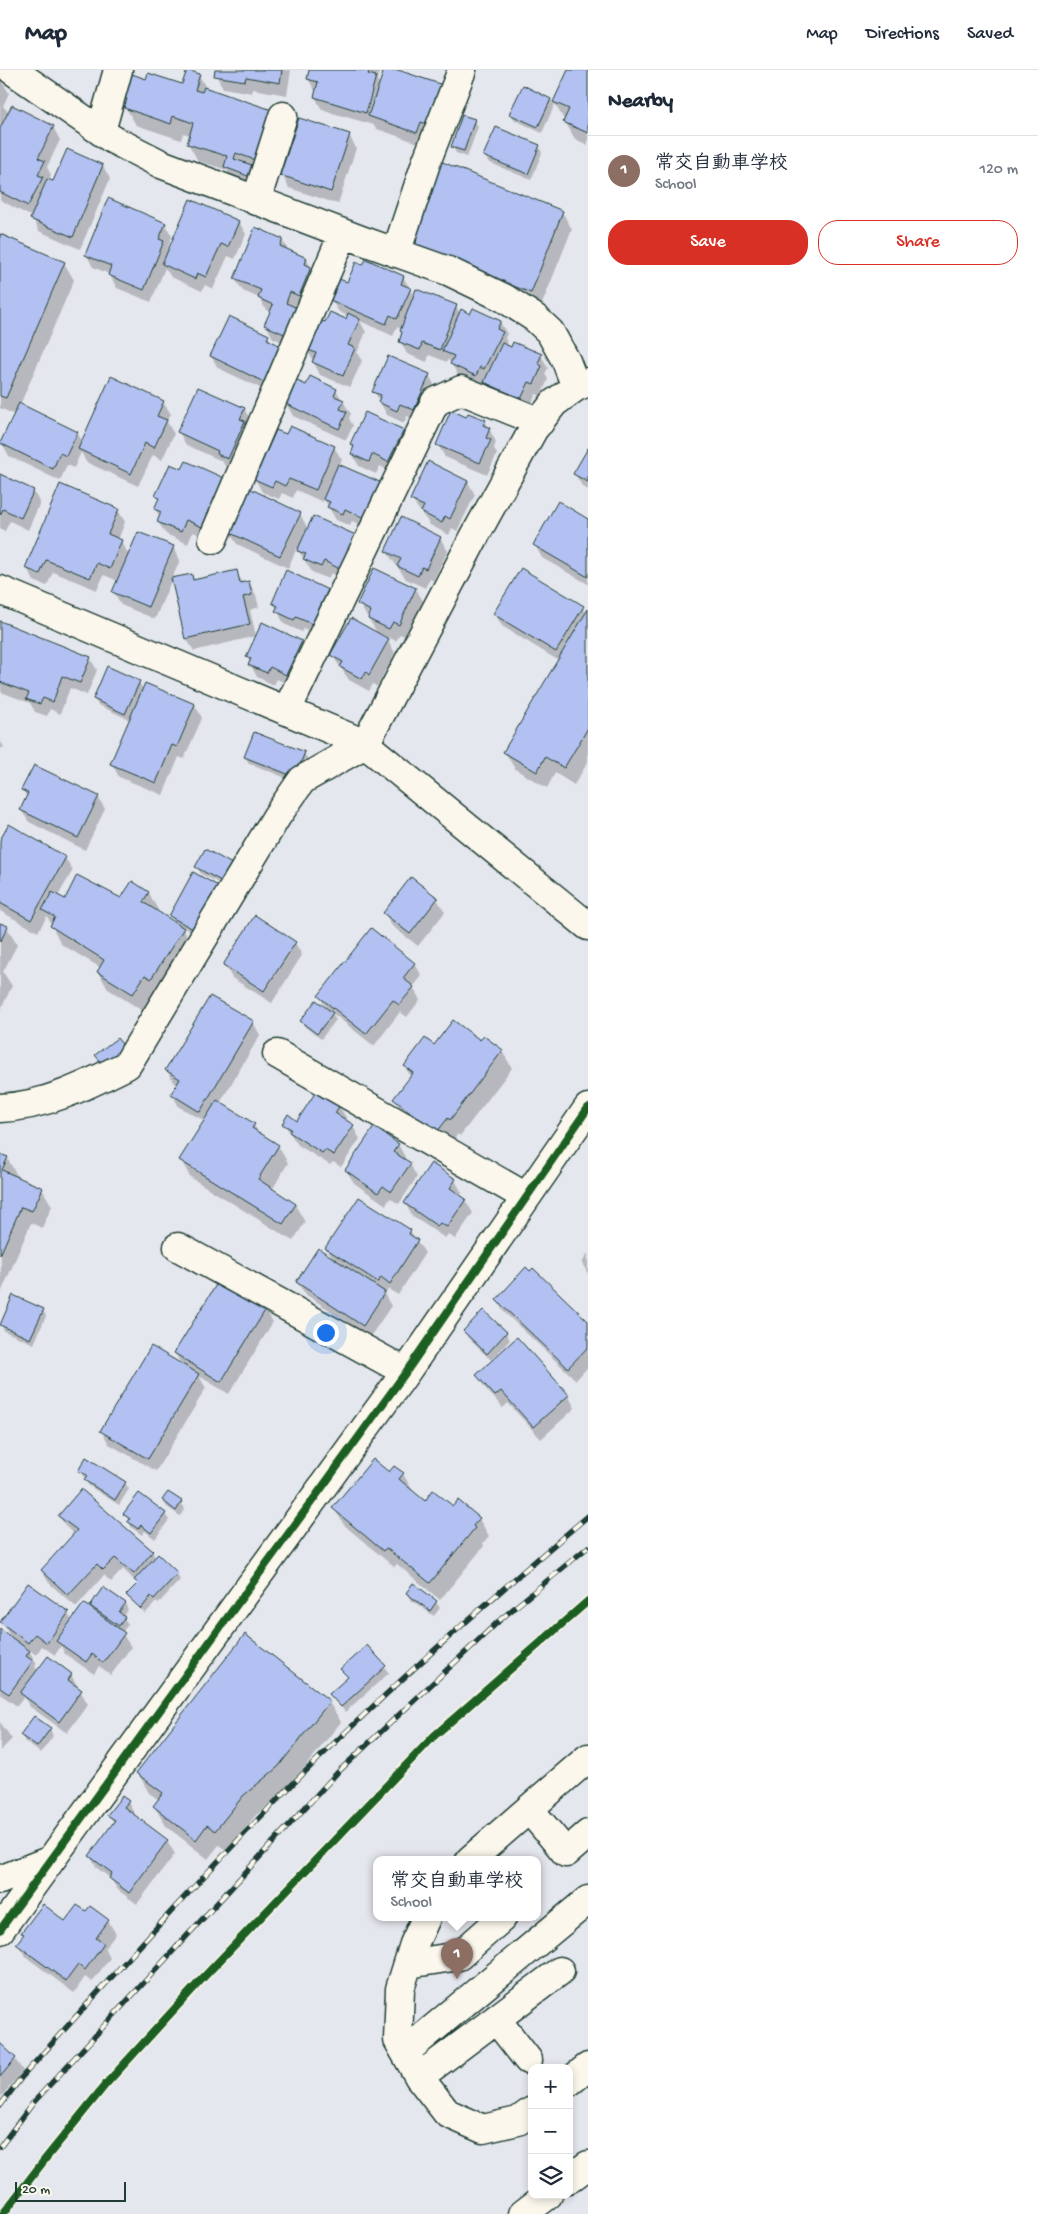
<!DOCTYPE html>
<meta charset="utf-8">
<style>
body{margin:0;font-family:"Gochi Hand","Klee One",sans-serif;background:#f6f6f7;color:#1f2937}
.controls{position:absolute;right:15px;bottom:15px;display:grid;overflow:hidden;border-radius:10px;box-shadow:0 2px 8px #0003}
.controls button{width:45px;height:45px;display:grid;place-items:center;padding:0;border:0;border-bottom:1px solid #e0e1e3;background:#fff;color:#1f2937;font:25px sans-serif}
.scale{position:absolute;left:15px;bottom:12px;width:111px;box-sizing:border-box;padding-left:5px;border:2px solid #1f3d34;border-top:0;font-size:14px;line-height:18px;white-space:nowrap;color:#1f3d34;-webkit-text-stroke:4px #fbf7ec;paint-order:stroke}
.you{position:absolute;left:325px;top:1262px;width:18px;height:18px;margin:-12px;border:4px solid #fff;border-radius:50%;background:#1a73e8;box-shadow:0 0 0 8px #1a73e833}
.badge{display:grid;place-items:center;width:32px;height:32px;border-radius:50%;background:#d93025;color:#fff;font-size:16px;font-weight:700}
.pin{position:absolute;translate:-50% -41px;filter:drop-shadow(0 1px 2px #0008)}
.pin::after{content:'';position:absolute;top:26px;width:18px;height:15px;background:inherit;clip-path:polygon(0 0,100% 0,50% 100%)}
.popup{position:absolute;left:373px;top:1786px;width:168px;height:65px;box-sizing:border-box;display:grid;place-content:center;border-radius:10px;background:#fff;filter:drop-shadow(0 1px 4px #0005);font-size:16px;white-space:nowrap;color:#747a83}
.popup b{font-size:19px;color:#1f2937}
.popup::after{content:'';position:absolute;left:50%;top:100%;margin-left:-10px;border:10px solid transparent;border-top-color:#fff}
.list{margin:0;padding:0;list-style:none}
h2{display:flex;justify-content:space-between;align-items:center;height:65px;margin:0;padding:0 20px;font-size:21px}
h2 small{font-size:16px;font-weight:400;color:#747a83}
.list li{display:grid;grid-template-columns:32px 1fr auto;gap:15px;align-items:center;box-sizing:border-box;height:70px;padding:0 20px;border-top:1px solid #e0e1e3}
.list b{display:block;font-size:19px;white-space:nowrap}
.list p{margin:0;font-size:16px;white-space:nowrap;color:#747a83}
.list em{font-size:16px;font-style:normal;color:#747a83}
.actions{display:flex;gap:10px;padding:15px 20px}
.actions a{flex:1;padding:11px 0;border:1px solid #d93025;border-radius:20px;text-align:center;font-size:18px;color:#d93025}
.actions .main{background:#d93025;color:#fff}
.icon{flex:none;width:28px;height:28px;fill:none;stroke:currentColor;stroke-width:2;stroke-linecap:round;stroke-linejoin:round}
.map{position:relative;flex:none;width:588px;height:2144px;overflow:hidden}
header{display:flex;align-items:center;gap:30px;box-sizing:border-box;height:70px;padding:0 25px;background:#fff;border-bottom:1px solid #e0e1e3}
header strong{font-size:24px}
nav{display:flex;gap:28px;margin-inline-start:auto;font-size:18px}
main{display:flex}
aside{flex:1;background:#fff}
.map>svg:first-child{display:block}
.shadow{fill:#0003}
.building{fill:#b2c1f1;stroke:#1f3d34}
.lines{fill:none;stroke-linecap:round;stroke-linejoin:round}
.minor-casing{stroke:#1f3d34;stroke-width:31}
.minor{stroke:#fbf7ec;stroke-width:28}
.rail-casing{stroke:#1f3d34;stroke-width:5.5}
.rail{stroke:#fbf7ec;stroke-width:4;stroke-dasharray:11;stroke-linecap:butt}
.cycleway-casing{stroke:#fbf7ec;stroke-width:11}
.cycleway{stroke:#1b5e20;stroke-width:8}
</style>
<header>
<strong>Map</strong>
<nav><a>Map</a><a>Directions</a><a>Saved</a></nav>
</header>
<main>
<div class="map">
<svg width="588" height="2144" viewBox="0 0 588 2144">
<rect width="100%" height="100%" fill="#e5e7ee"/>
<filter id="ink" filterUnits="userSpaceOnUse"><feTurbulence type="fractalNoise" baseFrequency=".02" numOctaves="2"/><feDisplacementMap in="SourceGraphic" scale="10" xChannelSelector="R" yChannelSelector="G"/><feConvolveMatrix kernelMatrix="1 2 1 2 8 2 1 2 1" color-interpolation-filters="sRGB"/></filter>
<g filter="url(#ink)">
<path class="shadow" d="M216,0H291L287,25L253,19L252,23L223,18L216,5Z
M311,0H380L377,10L380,15L385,0H394L445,17L424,75L377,59L374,55L322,40L315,27L316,22L308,9Z
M569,0H588V75L575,69L555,34L542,63L515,50L511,44L551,29L553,34Z
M199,5L207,20L271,41L261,113L235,114L227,100L198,91L188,73L190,65L183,63L181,70L136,55L126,38L128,31L126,28L147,10L182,16Z
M0,9L9,23L3,36L9,43L53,57L60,70L47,97L51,105L48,111L54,113L68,81L103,96L110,109L80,179L39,161L32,147L0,130Z
M474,50L478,57L467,87L456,83L452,76Z
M349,65L356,78L338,134L289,118L282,105Z
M539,76L542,83L531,110L488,92L485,86Z
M562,142L572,159L540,239L427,194Z
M239,152L246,164L235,189L228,186L213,219L205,215L202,221L171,207L165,198L151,232L117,218L109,204L93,197L86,184L165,154L172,166L167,179L169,181Z
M0,163L64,193L74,210L20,335L77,363L83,372L163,332L171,344L167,352L174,364L162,390L153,385L138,416L86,392L81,382L74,398L67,395L60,411L9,386L2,373L15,345L0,338Z
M282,170L289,181L306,189L314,201L306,238L298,234L296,239L299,279L273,268L266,255L271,242L266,240L259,228L243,221L235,209Z
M403,207L415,227L456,236L460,244L500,252L507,264L505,268L509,277L541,285L548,298L545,304L548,309L541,326L536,324L528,341L492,325L485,313L483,317L459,306L448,289L447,292L429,285L427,292L407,284L400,271L403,264L402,259L397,257L393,266L360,251L366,262L357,283L362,291L350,317L320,305L307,279L326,254L346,250L348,246L339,242L331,230L348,213Z
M268,266L272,273L275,325L218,298L211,286Z
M429,305L436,318L421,352L407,346L404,353L387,345L374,321Z
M307,316L336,320L351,344L349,348L353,356L346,370L293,346L286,333Z
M199,318L244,339L252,352L235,401L225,396L222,391L186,375L179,362Z
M467,348L485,351L496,372L494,378L497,384L487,405L445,387L438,375Z
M290,358L334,377L342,390L339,396L373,461L352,451L350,456L336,450L324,429L323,432L296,420L293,428L282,423L279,429L262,422L255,409Z
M403,361L410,373L396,404L380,396L376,404L359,396L352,384L354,379L351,374Z
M588,380V420L582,416L575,404Z
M183,401L223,409L230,422L210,469L193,462L188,474L166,464L158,452L160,447L155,439L159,430L157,426Z
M0,406L33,421L40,433L28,460L10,451L5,461L0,459Z
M468,412L475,425L457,461L452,458L449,465L430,455L411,429Z
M118,440L125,452L118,470L121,471L129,485L173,477L180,490L155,549L121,535L114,522L118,511L104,505L97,520L53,502L47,516L34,511L27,498Z
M300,444L308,459L314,447L350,512L331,503L328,509L312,502L297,478L288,498L237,474L229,462Z
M588,450V514L542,488L535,475Z
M440,468L448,481L433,511L430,509L425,518L406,509L386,481Z
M236,502L243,513L249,512L256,525L259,537L250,540L256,566L194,581L186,568L191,505L195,511Z
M416,519L423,531L406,567L400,564L396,571L379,563L378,564L359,534Z
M327,521L334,534L319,566L303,559L302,562L284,554L273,532Z
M583,537L586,544L588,541V692L574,715L555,703L547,718L515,699L505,682L559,591L502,556L495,544Z
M0,553L90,588L97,600L87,625L70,618L60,644L50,639L47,646L35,642L30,633L1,622Z
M388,570L395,583L377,617L373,614L369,621L349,610L332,585Z
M301,572L309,585L294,617L277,609L274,615L257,607L247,587Z
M139,612L143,620L146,614L195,635L202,648L184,689L179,687L163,725L119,707L112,694L130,650L98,635L94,629Z
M0,670L4,677L0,679Z
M304,683L308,690L298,713L249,693L245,687Z
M23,720L98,727L105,739L85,780L29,752L21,740L27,728Z
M0,772L65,788L73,800L58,826L65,830H121L149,823L158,840L157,843L176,855L171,846L194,804L199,866L181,856L193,876L161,925L155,921L143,941L108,919L98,902L101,898L61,874L47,846L38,862L0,841Z
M197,797L237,803L228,818L201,804Z
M437,829L445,842L418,876L392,856L385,844Z
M0,854L7,857L17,875L3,902L12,916L0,941Z
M371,859L415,894L422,906L413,917L420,930L407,947L400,942L374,976L331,942L336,950L321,969L305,957L301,951L328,940L319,926Z
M295,873L302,885L272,933L232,908L225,895Z
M253,952L260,965L220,1033L254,1055L259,1064L278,1076L288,1093L272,1120L295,1135L305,1152L293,1171L190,1107L181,1090L205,1051L179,1037L172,1024L178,1015L174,1013L167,1000Z
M480,972L502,981L512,998L460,1066L458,1064L447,1078L405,1046L395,1029L411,1007L405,997L434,977Z
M317,1022L339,1036L347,1049L345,1051L353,1056L360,1069L341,1097L333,1092L330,1095L298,1075L284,1054L298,1053Z
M398,1074L405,1087L403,1090L410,1094L417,1107L399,1134L390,1128L386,1135L354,1113L346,1100Z
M0,1085L7,1088L17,1105L16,1107L42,1119L52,1136L42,1158L31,1153L1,1223Z
M455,1110L462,1123L460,1126L465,1130L473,1143L455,1169L448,1164L445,1168L412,1146L405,1133Z
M410,1161L425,1183L398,1225L388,1219L385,1225L391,1236L370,1267L305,1224L297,1212L333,1190L327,1178Z
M588,1183V1204L582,1193Z
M497,1230L588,1252V1297L576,1310L504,1242Z
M43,1240L46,1246L34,1274L4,1261L1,1254Z
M265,1240L273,1252L229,1324L199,1306L206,1318L156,1401L109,1374L102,1361L182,1296L175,1283Z
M483,1241L506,1263L510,1270L491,1290L468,1268L464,1261Z
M477,1305L568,1325L575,1338L541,1369L508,1333L503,1338L485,1318Z
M80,1401L125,1413L129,1419L119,1435L89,1416Z
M389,1404H403L413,1421L425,1433L453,1438L479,1449L489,1466L483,1473L484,1476L440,1530L397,1494L394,1497L344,1455L334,1438Z
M81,1421L152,1482L156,1488L177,1504L180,1510L158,1534L156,1532L145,1544L128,1525L138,1514L123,1499L111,1512L104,1505L76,1537L49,1513L42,1501L75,1465L67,1458L59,1446Z
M139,1425L165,1444L169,1450L155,1469L145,1461L142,1465L132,1458L125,1444Z
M163,1430L181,1432L185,1439L180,1446L167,1437Z
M407,1523L436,1532L440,1538L434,1546L411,1530Z
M125,1533L128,1540L123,1547L128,1554L122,1563L131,1577L111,1605L99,1596L94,1604L65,1584L61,1576L55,1585L42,1576L36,1585L28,1579L37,1594L35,1596L38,1602L48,1588L71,1605L88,1634L67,1663L29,1636L24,1627L17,1636L0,1624V1561L11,1568L2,1552L68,1543L72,1551L95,1543L91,1536Z
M367,1576L389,1603L345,1642L331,1624L348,1608L342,1599Z
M329,1632L341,1652L289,1717L255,1746L227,1781L219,1775L208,1789L166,1756L154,1736L159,1730L149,1723L138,1703Z
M0,1652L12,1669L0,1681Z
M50,1659L53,1666L41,1683L25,1672L21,1665Z
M128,1732L135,1745L134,1746L167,1771L175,1784L137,1834L118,1820L110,1808L97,1798L90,1786L114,1753L109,1745Z
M90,1838L108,1851L116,1864L105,1878L110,1888L92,1912L85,1907L74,1923L25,1886L18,1874L25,1866L23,1863L66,1853L86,1843Z
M0,1975L15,1989L23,2001L0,2028Z"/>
<path class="building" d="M187,0L200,4L195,20L202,22L204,17L272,40L255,90L236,83L234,89L252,95L248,106L224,97L227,86L187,74L193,53L173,46L171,54L124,38L127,29L124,28L132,4L146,9L148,3L182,14Z
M215,0H282L280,13L246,7L245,11L214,6Z
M309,0H370L368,4L376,6L366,43L314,27L318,12L307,9Z
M384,0H398L446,16L432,56L421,52L417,63L368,46Z
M568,0H588V63L563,52L569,39L553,32Z
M523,15L551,29L538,57L509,44Z
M12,35L54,56L38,88L45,91L38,105L43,107L28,136L0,122V58Z
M462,45L475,49L464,81L451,77Z
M299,48L350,64L331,122L280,105Z
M496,57L540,75L528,104L483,86Z
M67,79L103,95L73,167L30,149L47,109L53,111Z
M440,91L563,141L531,223L416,177L419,144Z
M108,128L166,153L159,169L164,171L144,220L108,205L111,196L85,185Z
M190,129L239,151L228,177L221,174L206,207L197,203L195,209L162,194Z
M255,157L283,169L280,176L307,188L305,194L311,197L299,226L290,222L286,233L302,240L291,267L264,255L273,235L258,228L261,220L234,209Z
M0,164L65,192L6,328L0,326Z
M366,189L404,206L401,214L411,218L397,249L390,245L386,254L330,230L339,209L347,212L356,192L363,195Z
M416,219L457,235L440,280L422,273L420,280L399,272L402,262L400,261Z
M473,238L501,251L497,259L503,262L484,299L480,297L476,306L450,294L454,286L442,281L461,239L470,244Z
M330,242L346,249L348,243L360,249L348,275L355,278L343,306L312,292L316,283L306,279L319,250L325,252Z
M229,246L269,265L267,269L285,278L268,314L210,286Z
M513,272L542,284L538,293L542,296L534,314L529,312L521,329L484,312L502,273L511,277Z
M388,286L430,304L414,340L400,334L397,341L378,332L381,325L372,322Z
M111,306L164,331L157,346L167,350L154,378L145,373L131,404L78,379Z
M310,306L337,319L334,326L344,330L340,339L347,342L339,359L284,333L295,310L306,315Z
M198,317L245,338L240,349L245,351L228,389L217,384L218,381L177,362Z
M19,333L78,362L66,386L60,383L53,399L0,373Z
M451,340L466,347L468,343L486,350L483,355L490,358L486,368L491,370L480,393L436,375Z
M365,342L404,360L388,392L372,384L369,392L351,384L354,376L350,374Z
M290,356L335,376L316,420L289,409L285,416L275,411L272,417L254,409L276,360L286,364Z
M588,378V412L573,404Z
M186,391L224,408L202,457L186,450L181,462L157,452L161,442L154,439L159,428L155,426L170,394L182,399Z
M428,391L468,411L450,449L445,446L442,453L421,442L424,436L410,430Z
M338,394L382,413L366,449L345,439L343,444L327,437L330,432L323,429Z
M0,404L34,420L21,448L3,439L0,445Z
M60,414L119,439L108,464L122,470L110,499L97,493L90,508L46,490L40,504L25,498Z
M249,418L301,443L280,486L228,462Z
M558,431L588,449V507L533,475Z
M313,446L358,466L342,500L324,491L321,497L303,489L306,484L297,481Z
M401,447L441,467L426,499L422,497L418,506L397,496L401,489L385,481Z
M138,462L174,476L148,537L112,522Z
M374,498L416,518L399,555L393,552L389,559L368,549L371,541L357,534Z
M521,498L584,536L556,582L493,544Z
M237,500L240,513L249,511L252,525L243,527L250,554L185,569L171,508L192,504L193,510Z
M286,500L328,520L312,554L296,547L294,550L275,541L278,536L272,533Z
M588,539V658L564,698L545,687L537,702L503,682Z
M351,548L389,569L369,605L366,602L362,609L340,597L343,592L330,585Z
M0,551L91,587L80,613L62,606L53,632L43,628L40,634L26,629L29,623L0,612Z
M262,552L302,571L286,605L270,597L267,603L248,595L251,589L246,587Z
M107,596L140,611L125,644L93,629Z
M145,613L195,634L177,677L172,675L156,713L110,694Z
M254,662L305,682L295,707L244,687Z
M34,695L99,726L78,768L20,740L28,723L21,720Z
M9,754L66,787L31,850L0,833V770Z
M205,779L234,795L225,813L195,797Z
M193,802L220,817L195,860L169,846Z
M77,805L121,828L132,811L149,822L143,832L184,858L151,909L145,905L133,924L97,902L104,890L50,856L55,847L42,840L52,822L65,829Z
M411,807L438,828L410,864L383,843Z
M255,845L296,872L264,921L223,895Z
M0,853L8,856L0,872Z
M371,858L415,893L403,908L414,917L399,935L393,930L366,964L318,926Z
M210,926L254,951L200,1042L171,1024L180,1009L165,1000Z
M316,930L333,943L317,964L300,951Z
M453,950L480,970L484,966L503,980L450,1050L448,1048L437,1062L393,1029L413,1003L404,996L425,968L434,975Z
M117,968L126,979L104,996L95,985Z
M317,1020L340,1035L335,1043L354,1055L334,1085L325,1080L322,1083L289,1062L291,1059L282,1054L288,1044L297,1051Z
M217,1030L255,1054L252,1058L279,1075L258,1109L296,1134L283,1154L179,1090Z
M374,1057L399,1074L393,1082L411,1093L391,1122L383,1116L378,1123L345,1100Z
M0,1084L8,1087L2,1100L43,1118L32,1141L21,1137L0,1185Z
M431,1093L456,1109L450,1118L466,1129L447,1157L440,1153L437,1156L404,1133Z
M359,1127L411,1160L409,1164L418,1170L390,1214L381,1207L378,1212L325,1178Z
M318,1178L385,1222L363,1256L296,1212Z
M526,1197L530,1201L533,1198L588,1251V1277L568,1298L496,1230Z
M219,1210L266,1239L221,1312L174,1283Z
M13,1225L44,1239L30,1269L0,1255Z
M483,1240L507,1262L487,1284L463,1261Z
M517,1267L569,1325L533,1357L501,1321L495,1326L476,1305Z
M151,1276L199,1304L148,1389L100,1361Z
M86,1387L126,1412L115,1430L84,1410L87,1405L78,1401Z
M373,1389L389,1402L394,1396L404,1403L399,1409L425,1431L433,1420L453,1436L458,1430L480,1448L473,1456L475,1458L430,1513L386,1478L383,1481L332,1438Z
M81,1419L153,1481L134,1504L115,1488L103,1500L97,1494L68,1525L41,1500L77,1460L58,1446Z
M168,1422L182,1431L176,1441L162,1430Z
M139,1423L166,1443L151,1463L141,1455L138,1459L127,1451L130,1449L123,1444Z
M158,1484L178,1503L154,1529L151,1526L141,1539L126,1525L138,1513L134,1510Z
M28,1513L69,1542L47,1573L35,1564L28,1573L0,1552Z
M413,1513L437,1531L430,1541L406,1523Z
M103,1517L126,1533L119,1542L125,1547L119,1556L90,1536Z
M84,1533L125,1563L103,1593L92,1584L86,1592L56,1571Z
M0,1559L30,1581L26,1586L33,1591L9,1624L0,1618Z
M245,1564L330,1631L278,1697L243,1726L215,1761L207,1755L196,1770L153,1736L163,1723L136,1703Z
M367,1575L386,1596L341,1637L329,1624L348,1607L340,1599Z
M48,1586L72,1604L68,1610L82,1620L59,1652L20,1623Z
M34,1646L51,1658L37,1677L20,1665Z
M122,1726L129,1731L124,1737L168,1770L129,1823L109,1808L112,1803L89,1786L115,1750L107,1745Z
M43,1834L65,1851L77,1835L86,1841L90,1836L109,1850L96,1868L104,1874L85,1900L78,1895L66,1911L16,1874L24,1864L21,1863Z
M0,1973L16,1988L0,2007Z"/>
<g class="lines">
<defs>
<path id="minor" d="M12,0L112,69L161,94L361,170L448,201L504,228L535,248L550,262L566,291L576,317
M101,61L118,0
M256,131L283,46
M396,183L427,90L462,0
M213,469L343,164
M0,520L365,674L588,856
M287,640L435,332L461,320L540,352
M277,984L526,1127
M0,1038C46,1036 87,1015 127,995L277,746L302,710L365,674L477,462L533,360L554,333L576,317L588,312
M178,1177L406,1302
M529,1739L566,1783L588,1764
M470,1790L588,1688
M0,1810L51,1790
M426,1848L414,1874L400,1919L398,1970L419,2007L447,2043L483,2059L518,2051L532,2041
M0,1860L406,1302L588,1038
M408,1894L459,1886L502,1848
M496,1949L528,1990
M405,1982L588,1830
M419,2007L560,1901
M569,2012L588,1997
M569,2109L588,2095
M523,2144L548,2125"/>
</defs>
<use href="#minor" class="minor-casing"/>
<use href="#minor" class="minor"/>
<defs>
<path id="rail" d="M0,2036L21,2008C118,1900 215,1790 319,1688C406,1603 496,1524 588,1446
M0,2077L33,2033L337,1703L501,1549L588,1477"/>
</defs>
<use href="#rail" class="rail-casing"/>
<use href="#rail" class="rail"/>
<defs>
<path id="cycleway" d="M0,1860L406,1302L588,1038
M3,2144L46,2088L106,2014L201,1910L434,1666L588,1531"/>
</defs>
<use href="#cycleway" class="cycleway-casing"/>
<use href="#cycleway" class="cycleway"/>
</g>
</g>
</svg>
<div class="controls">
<button>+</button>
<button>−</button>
<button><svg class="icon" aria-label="layers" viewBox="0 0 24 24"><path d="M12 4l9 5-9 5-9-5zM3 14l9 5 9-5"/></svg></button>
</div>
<div class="scale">20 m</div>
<div class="you"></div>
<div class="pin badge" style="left:457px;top:1909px;background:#8d6e63">1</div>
<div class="popup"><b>常交自動車学校</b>School</div>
</div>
<aside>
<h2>Nearby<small></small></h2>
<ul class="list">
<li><span class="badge" style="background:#8d6e63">1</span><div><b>常交自動車学校</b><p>School</p></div><em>120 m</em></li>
</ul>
<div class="actions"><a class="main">Save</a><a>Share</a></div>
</aside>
</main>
